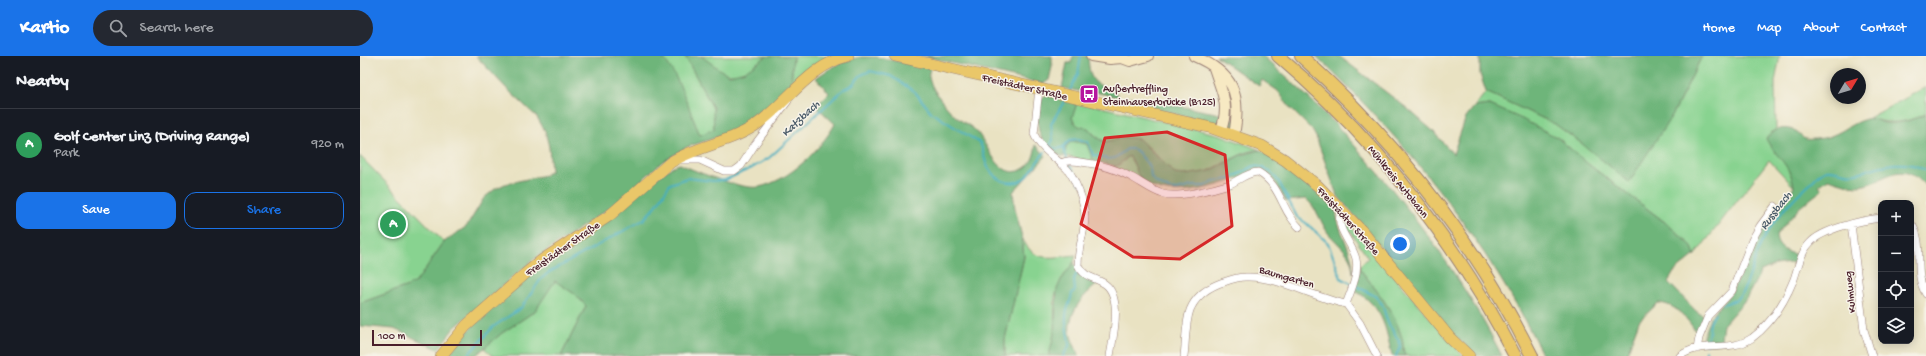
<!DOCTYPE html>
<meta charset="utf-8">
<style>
body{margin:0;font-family:"Gochi Hand",sans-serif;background:#242831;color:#f1f3f6}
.controls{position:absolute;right:12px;bottom:12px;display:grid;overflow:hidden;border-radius:8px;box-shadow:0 2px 10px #0003}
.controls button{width:36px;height:36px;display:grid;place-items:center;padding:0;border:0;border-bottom:1px solid #363941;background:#171b24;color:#f1f3f6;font:20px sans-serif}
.compass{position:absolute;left:1470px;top:12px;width:36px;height:36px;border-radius:50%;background:#171b24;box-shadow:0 2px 10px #0003;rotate:52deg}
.scale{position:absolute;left:12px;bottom:10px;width:110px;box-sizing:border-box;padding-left:4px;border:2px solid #4a1f2b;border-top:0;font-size:11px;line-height:14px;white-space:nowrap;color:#4a1f2b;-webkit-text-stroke:3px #f7f3e8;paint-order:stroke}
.you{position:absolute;left:1040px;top:188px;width:14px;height:14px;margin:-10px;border:3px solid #fff;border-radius:50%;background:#1a73e8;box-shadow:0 0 0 6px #1a73e833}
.badge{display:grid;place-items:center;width:26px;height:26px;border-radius:50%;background:#1a73e8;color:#fff;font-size:13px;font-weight:700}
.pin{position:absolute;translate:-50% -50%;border:2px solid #fff;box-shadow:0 1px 4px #0006}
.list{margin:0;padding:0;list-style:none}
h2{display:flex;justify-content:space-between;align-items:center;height:52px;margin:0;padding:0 16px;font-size:17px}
h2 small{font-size:13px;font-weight:400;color:#9ea1a6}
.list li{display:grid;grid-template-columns:26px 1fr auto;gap:12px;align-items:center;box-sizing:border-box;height:72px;padding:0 16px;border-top:1px solid #363941}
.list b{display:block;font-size:15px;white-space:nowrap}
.list p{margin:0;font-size:13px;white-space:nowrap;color:#9ea1a6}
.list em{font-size:13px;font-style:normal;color:#9ea1a6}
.actions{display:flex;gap:8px;padding:12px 16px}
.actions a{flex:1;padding:9px 0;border:1px solid #1a73e8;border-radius:12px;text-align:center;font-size:14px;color:#1a73e8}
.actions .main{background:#1a73e8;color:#fff}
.icon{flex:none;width:22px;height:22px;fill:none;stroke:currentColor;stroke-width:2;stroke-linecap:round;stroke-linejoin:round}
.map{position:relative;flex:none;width:1566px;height:300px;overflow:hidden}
header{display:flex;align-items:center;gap:24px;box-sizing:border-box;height:56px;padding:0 20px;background:#1a73e8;color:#fff}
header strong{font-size:19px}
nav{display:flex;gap:22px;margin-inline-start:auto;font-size:14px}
.search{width:280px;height:36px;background:#242831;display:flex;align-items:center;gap:10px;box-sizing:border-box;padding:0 14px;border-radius:22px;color:#9ea1a6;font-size:15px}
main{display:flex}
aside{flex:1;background:#171b24}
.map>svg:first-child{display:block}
.green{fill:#88d390;stroke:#69795e}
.forest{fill:#6eb57a;stroke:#5c6a52}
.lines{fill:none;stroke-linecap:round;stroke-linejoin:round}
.stream{stroke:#42aec1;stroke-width:2}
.street-casing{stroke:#9a8076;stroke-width:8}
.secondary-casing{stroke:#9a8076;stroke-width:12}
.primary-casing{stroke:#9a8076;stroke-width:12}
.highway-casing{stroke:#9a8076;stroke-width:14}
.street{stroke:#fff;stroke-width:7}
.secondary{stroke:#f7e9c3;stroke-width:10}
.primary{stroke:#eac769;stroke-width:11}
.highway{stroke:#eac769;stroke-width:12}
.marked{fill:#d62828;fill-opacity:0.2;stroke:#d62828;stroke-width:3;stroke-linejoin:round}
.labels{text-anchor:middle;stroke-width:3;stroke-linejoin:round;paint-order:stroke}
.street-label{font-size:11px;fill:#4a1f2b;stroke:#f7f3e8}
.poi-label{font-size:11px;fill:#4a1f2b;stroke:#f7f3e8;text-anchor:start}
.water-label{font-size:12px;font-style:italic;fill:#475867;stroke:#f7f3e8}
</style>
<header>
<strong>Kartio</strong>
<div class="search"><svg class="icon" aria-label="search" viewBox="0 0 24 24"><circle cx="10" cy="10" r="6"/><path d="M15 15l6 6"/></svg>Search here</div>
<nav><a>Home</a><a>Map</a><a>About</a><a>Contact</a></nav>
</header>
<main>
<aside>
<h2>Nearby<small></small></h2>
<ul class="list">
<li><span class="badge" style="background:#2e9e5b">A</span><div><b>Golf Center Linz (Driving Range)</b><p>Park</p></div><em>920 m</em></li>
</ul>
<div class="actions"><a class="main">Save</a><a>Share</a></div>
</aside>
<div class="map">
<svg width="1566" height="300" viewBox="0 0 1566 300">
<rect width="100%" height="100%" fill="#f7f3e8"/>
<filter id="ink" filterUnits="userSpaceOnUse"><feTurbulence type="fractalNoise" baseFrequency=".025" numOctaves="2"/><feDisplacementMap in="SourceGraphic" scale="8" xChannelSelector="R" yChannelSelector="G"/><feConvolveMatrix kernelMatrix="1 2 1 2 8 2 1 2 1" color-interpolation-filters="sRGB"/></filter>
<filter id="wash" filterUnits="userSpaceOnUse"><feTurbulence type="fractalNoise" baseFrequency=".012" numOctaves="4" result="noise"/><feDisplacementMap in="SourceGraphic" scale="16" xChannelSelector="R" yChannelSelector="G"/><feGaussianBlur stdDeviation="0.9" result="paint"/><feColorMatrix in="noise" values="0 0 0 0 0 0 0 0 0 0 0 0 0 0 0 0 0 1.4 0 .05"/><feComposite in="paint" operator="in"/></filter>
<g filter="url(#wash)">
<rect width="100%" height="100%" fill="#e9e2c2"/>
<path class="green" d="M301,0H325L353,52L354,73L340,79L306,5Z
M341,0H407C398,9 384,19 371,18C361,18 349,6 341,0Z
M433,0H469L451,11L431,30Z
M1342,0H1420L1415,26L1416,73L1411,77L1410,90C1421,101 1432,115 1434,131L1409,104L1335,199L1331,189L1306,167L1228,108L1198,82L1130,49L1114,51L1126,36L1195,68L1221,87L1313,58Z
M1566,31V58C1544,67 1532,69 1509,62Z
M715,45L861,79L900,94C873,94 845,128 816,119C803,114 797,95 785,89C781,86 775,85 771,83C751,75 752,99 728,72L718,71L712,62L716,50Z
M712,85L727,88L734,106L705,100L706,90Z
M0,100L84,186L57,225L48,230L0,247Z
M767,100H769L784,126L753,111L765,104Z
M985,164L1103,300H1045C1042,293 1044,286 1041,279C1033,253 1016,234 1000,213V209L1008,202L990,175L987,176Z
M662,181C673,208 692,201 716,199L714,206L701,224L695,240L694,278L689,300H645V283L664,201Z
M195,224L216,239L226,250L201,300H133L124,292L142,277L175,255Z"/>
<path class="forest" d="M116,0H301C320,19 329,55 340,79L354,73L353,52L325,0H341L362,15L370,19L385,15L407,0H433L431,30L396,63L385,70L370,77L327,91L302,106L254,149L173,204L94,272L78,293L34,273L0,270V247L48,230L57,225L84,186L107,170L124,142L135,133L145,128L185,119L191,115L189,91L185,75L177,61L147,33Z
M562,0H692V11L689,24L683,28Z
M713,0H728C730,30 734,25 758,38L757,41L722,33L719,35L702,32L707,7H711Z
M856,0H903C931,26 961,51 986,80C1046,146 1102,220 1142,300H1117L1095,280L977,139L956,81L952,74L931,53L918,35L902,24L899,30Z
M956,0H979L1048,53L1073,75L1093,98L1106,61L1114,51L1130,49L1162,63L1198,82L1228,108L1306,167L1331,189L1335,199L1314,216L1308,226L1336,255L1346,262L1337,277C1327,263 1317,248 1298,247L1279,265L1266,300H1183C1128,186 1047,86 956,0Z
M1120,0H1342L1313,58L1269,126L1221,87L1195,68L1126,36L1120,18Z
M501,1H517L570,12C570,14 568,18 569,21C570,32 590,57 599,63C605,68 612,70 617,76C628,89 639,124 661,114C672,109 674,100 676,89L686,100L653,136L655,153L662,181L664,201L645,283V300H201L226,250L216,239L195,225L175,255L142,277L115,300H87L115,267L161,225L313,110L320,108C337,116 382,134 399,131C429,125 461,93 475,68L456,50L469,37L456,22C470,12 484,4 501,1Z
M686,39L715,45L716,50L712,62C716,70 719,71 728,72L736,81L744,86L765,81L779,83L815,118L825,119L849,115L881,99L900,94L929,112L976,152C976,175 994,193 993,217C992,211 992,206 989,201C984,192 975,185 968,177C960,165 957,152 946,143L926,145L915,126L901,115C869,125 815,149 784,126C775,119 776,107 769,100L757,110L734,106L727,88L712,85L706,90L705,100C699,101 693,96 689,92C674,77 677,60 682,41Z
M771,41L856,57L883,66L880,75L763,44L765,42Z
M1566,58V130C1562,127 1559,122 1554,120C1535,109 1521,126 1504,129C1492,132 1480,126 1468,123L1459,130L1462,134L1440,151L1416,179C1416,192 1428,198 1440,199L1438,206L1415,209L1401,215L1386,243L1363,269L1361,283L1367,287L1342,289L1341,286L1350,261L1371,237L1398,180L1434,131C1432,110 1415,100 1406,83C1412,74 1422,70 1433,74C1438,76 1441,82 1446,83C1448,84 1452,83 1455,83C1479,82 1487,68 1506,63C1513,61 1520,67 1527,67C1541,68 1554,63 1566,58Z
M714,206C717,218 727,223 738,228C724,238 712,253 710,269C708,279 716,291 719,300H689L694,278L697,233L701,224Z
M1000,213C1016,234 1033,253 1041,279C1044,286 1042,293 1045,300H1032C1025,269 1023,251 994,234Z"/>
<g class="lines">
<path class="stream" d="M709,36L718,18L721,0
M691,91L698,93L703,91L710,84L718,83L728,86L733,99L748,103L755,102L767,93H773L777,95L787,107L790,113L791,121L795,126L809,133L817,134L832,130H845L853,125L870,123L894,110L901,111L912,117L919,126L937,161L946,167L968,187L981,222L1015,240L1022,248L1028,267L1039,285L1040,291L1036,300
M703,91L707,103
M688,93L693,84L691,68L706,42
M709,107L720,128
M1363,248C1367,247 1371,246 1375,244C1389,235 1394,199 1403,184C1414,164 1432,143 1449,128C1455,124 1459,116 1466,114C1476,112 1485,121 1501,116C1522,109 1547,102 1566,115
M1347,289L1350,267L1355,257
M107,300L133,271L161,252L181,223L188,217L283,164L296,150L310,128L327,122L353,125L365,124L392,112L409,102L484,33L492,29L501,19L510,15L531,20L555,36L572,57L620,87C624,95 624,106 629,113C638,127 656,132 668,119C674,112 678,103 685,96
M703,300L709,290C709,280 705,271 706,261C706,252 711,246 712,237L715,235L714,223L717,217
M1346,300V294"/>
</g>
</g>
<g filter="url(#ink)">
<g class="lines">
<defs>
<path id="street" d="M679,33L674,78C680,93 696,102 707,113C713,119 715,127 719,135C733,169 718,178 718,209C724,222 735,221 745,228C763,241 753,282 750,300
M319,104H340L364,115H374L381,110L396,87L428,45
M701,108C706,103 714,105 721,106C738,108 755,112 771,121C781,126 792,135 803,138C819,142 854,133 870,128C879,124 888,116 898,116C922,130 921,155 939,171
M1551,167C1566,188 1552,216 1566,238
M1491,168L1504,274L1512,300
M986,248L1000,267L1017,300
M1337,293L1339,282L1348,260L1372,235L1392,184L1400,170L1415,150
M824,300C826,285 825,269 830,254C835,242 846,233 858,228C867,225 876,221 885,221C915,219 955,242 986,248C991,235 999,217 996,203C993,188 977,175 980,159L984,156
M1320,300C1341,284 1370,297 1392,282C1411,268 1425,245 1434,223C1438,211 1441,196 1450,187C1462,173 1503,164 1521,162"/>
<path id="secondary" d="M731,0L750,3L762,2L770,5L788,0
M834,0C873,17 882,37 874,79
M854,12C862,37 870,48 861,74"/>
<path id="primary" d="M535,0L852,72L902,90L925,104L958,130L1001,174L1090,282L1109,300
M81,300L106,270L165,218L182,204L249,160L311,106C339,89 374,86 400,66C429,44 451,9 488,0"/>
<path id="highway" d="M918,0C1016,83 1096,186 1155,300
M941,0C1036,85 1115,186 1172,300"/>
</defs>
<use href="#street" class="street-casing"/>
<use href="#secondary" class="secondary-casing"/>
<use href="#primary" class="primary-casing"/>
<use href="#highway" class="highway-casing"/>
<use href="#street" class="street"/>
<use href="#secondary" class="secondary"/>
<use href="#primary" class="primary"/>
<use href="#highway" class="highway"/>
</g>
</g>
<path class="marked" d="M807,76L865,99L872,170L820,203L773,201L721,168L745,82Z"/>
<defs>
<symbol id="bus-square" viewBox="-11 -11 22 22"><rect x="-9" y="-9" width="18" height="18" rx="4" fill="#b5179e" stroke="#f7f3e8"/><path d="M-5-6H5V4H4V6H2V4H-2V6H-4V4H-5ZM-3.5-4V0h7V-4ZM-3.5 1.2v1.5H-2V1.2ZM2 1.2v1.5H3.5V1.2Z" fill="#fff"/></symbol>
</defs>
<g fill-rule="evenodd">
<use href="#bus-square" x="718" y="27" width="22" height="22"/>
</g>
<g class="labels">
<g class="street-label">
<text transform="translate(665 30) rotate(13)" y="4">Freistädter Straße</text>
<text transform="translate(1039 125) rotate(51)" y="4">Mühlkreis Autobahn</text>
<text transform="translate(989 164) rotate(48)" y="4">Freistädter Straße</text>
<text transform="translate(202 192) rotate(-35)" y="4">Freistädter Straße</text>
<text transform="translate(927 220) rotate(16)" y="4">Baumgarten</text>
<text transform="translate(1489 236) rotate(-96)" y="4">Kulmweg</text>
</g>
<g class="poi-label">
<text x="743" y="36">Außertreffling<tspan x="743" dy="13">Steinhauserbrücke (B125)</tspan></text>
</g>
<g class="water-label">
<text transform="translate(440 62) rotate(-43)" y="4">Katzbach</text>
<text transform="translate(1415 154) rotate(-53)" y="4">Russbach</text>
</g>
</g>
</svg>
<div class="controls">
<button>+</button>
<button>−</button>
<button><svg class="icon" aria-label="locate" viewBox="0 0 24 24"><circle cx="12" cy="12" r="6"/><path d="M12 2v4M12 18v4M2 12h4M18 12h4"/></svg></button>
<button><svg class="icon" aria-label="layers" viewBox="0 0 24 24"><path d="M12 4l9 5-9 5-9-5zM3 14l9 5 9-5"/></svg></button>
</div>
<svg class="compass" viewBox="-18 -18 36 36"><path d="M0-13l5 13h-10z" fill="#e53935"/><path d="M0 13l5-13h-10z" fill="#9ea1a6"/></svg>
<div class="scale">100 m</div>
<div class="you"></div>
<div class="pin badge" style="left:33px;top:168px;background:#2e9e5b">A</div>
</div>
</main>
